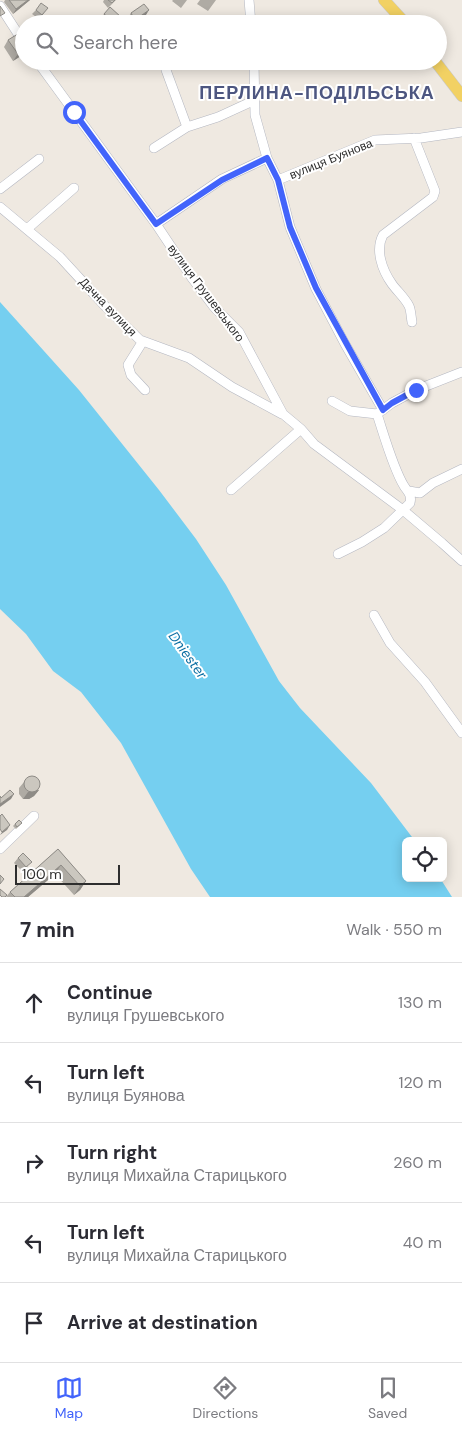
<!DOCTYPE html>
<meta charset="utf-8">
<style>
body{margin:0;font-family:"DM Sans",sans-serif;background:#f7f7f7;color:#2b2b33}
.controls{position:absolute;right:15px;bottom:15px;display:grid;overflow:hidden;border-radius:8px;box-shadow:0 2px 12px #0003}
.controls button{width:45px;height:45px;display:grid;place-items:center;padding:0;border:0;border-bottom:1px solid #e1e1e2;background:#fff;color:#2b2b33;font:25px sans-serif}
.scale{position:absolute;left:15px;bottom:12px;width:105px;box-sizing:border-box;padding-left:5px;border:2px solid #2e2e2e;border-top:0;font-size:14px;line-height:18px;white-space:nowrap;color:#2e2e2e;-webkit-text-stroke:4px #fff;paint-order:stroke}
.stop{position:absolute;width:15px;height:15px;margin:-11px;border:4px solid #4264fb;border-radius:50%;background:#fff}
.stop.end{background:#4264fb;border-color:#fff;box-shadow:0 1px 5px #0008}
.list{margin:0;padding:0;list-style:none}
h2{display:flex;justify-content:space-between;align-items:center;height:65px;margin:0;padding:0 20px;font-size:21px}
h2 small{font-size:16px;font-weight:400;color:#7c7c81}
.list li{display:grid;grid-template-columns:32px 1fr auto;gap:15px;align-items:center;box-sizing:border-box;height:80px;padding:0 20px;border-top:1px solid #e1e1e2}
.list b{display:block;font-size:19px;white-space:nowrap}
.list p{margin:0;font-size:16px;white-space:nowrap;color:#7c7c81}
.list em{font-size:16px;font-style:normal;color:#7c7c81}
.icon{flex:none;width:28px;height:28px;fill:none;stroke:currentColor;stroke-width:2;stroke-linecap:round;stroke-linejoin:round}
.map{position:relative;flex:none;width:462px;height:897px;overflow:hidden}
.search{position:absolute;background:#fff;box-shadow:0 2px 12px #0003;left:15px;right:15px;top:15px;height:55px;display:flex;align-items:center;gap:12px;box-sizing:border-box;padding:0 18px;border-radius:28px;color:#7c7c81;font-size:19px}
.sheet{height:465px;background:#fff}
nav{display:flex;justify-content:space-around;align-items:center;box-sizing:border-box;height:70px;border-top:1px solid #e1e1e2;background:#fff;font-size:14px;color:#7c7c81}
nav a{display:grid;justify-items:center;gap:2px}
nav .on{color:#4264fb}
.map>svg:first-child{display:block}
.water{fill:#75cff0}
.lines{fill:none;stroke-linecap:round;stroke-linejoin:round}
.minor-casing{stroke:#b4b7c1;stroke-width:10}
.major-casing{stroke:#c9c9c9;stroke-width:12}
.minor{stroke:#fff;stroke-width:9}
.major{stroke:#f2d163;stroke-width:11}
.wall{fill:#afaba4}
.shaded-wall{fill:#8e8b86}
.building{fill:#cbc7bf;stroke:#8e8b86}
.route{stroke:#4264fb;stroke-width:6}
.labels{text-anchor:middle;stroke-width:4;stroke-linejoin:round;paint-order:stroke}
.street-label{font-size:12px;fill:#2e2e2e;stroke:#fff}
.water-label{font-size:14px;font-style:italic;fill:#0d6fa3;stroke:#fff}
.district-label{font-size:18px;font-weight:bold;letter-spacing:1px;fill:#4d5680;stroke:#fff}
</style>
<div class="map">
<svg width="462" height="897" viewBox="0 0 462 897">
<rect width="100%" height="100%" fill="#efe9e1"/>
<path class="water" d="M0,302L79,390L159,490L196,539L226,585L279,681L300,708L371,783L415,841H406V878H440L452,897H210L191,869L121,743L81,692L53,671L26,634L0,609Z"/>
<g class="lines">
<defs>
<path id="minor" d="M249,0L251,24
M0,6L24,43
M37,61L156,224L192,278L214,307L239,332L283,414L301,429L314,444L403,510L442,543L462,561
M254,61L255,115L267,158L278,180L290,227L316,289L345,344L383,410
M166,70L187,127
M154,148L187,127L218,117L255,100
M278,180L375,140L421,138L462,132
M0,189L39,159
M0,207L60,257L105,306L140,340L189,358L232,387L282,414
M156,224L222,179L267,158
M27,229L74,188
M412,322C411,317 411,310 409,306C405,298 397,291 392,284C382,270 375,250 383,235L433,197L435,191L414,138
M143,341L128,365L131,375L145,390
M332,401L350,411L377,414L392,403L416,390L462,372
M231,490L301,429
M409,491L420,493L433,483L462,469
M338,554L362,542L384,528L410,503C412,495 408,492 404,486C393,468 384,435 377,414
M374,615L390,643L425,682L462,733
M0,849L34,816"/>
<path id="major" d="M384,0L406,24
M435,61L462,96"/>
</defs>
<use href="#minor" class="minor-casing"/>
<use href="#major" class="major-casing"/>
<use href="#minor" class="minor"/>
<use href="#major" class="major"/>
</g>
<path class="wall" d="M5,0H30L13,14L4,2Z
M104,0H116L108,8L103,2Z
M173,0H187L181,8L172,1Z
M200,0H216L208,11L197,4Z
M36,10L44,13L39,19L32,14Z
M131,13L146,15L133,24H132L128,18Z
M104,14L118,21L115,24H107L101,18Z
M24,37V54L13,61L4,47L8,40Z
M24,782L39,790L34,796L29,799H23L19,794V788Z
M15,824L20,825L16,829L13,826Z
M58,849L86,881L80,890L74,895L55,874L28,897H6L10,892Z
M18,858L28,866L23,872L14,863Z"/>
<path class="shaded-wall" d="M28,0H30L13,14L16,9Z
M149,10L146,15L133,24L135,20Z
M24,51V54L13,61L18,54Z
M39,790L34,796L29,799H23L28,792Z
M14,794L11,799L0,807V804Z
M10,825L7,830L0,835L2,832Z
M61,865L55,874L28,897H24Z
M86,881L80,890L74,895L80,886Z"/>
<path class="building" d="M9,0H28L16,9Z
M108,0H115L112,3Z
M41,3L48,8L42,15L36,10Z
M144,4L149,10L135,20L131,13Z
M0,6L5,13L0,16Z
M110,7L121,17L114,22L104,14Z
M21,32L24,37V51L18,54L8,40Z
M24 784a8 8 0 1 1 16 0a8 8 0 1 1-16 0Z
M10,790L14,794L0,804V796L1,798Z
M2,814L10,825L2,832L0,829V816Z
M19,820L22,823L17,827L15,824Z
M58,849L86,881L80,886L61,865L24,897H15L10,892Z
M23,853L32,862L26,867L18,858Z
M0,875L4,879L0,884Z
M0,889L7,895L5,897H2L0,895Z"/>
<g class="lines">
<path class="route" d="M74,112L156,224L222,180L267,158L278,180L290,227L316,288L383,410L392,403L416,390"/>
</g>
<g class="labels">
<g class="street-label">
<text transform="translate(331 159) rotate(-22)" y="4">вулиця Буянова</text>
<text transform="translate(206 293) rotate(53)" y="4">вулиця Грушевського</text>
<text transform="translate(108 307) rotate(46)" y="4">Дачна вулиця</text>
</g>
<g class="water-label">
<text transform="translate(188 655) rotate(54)" y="5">Dniester</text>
</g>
<g class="district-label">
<text x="317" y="99">ПЕРЛИНА-ПОДІЛЬСЬКА</text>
</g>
</g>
</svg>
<div class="controls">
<button><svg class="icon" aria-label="locate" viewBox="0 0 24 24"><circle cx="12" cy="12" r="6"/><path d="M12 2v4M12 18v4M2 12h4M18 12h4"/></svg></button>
</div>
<div class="scale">100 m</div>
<div class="stop" style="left:74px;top:112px"></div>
<div class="stop end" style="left:416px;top:390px"></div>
<div class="search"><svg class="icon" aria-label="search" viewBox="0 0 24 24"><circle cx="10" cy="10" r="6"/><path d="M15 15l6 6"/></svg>Search here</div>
</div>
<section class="sheet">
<h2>7 min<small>Walk · 550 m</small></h2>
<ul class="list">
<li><svg class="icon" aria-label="ahead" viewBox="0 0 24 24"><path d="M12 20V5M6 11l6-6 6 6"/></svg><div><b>Continue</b><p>вулиця Грушевського</p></div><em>130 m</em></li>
<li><svg class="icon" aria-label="left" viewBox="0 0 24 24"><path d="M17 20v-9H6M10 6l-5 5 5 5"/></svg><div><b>Turn left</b><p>вулиця Буянова</p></div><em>120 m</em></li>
<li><svg class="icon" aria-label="right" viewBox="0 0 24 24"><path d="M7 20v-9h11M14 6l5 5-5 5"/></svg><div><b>Turn right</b><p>вулиця Михайла Старицького</p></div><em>260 m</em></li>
<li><svg class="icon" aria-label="left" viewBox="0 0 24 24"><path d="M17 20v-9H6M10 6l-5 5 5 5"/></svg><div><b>Turn left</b><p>вулиця Михайла Старицького</p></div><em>40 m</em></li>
<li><svg class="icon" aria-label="arrive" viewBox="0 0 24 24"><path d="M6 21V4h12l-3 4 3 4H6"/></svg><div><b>Arrive at destination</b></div></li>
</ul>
</section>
<nav>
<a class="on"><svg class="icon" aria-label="map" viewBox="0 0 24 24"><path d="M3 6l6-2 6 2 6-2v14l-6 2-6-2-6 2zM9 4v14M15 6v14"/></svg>Map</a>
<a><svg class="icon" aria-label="directions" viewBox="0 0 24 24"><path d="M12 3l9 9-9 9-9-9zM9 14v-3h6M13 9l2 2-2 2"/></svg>Directions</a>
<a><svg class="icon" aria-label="saved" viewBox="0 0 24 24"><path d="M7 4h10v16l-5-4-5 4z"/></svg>Saved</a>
</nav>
